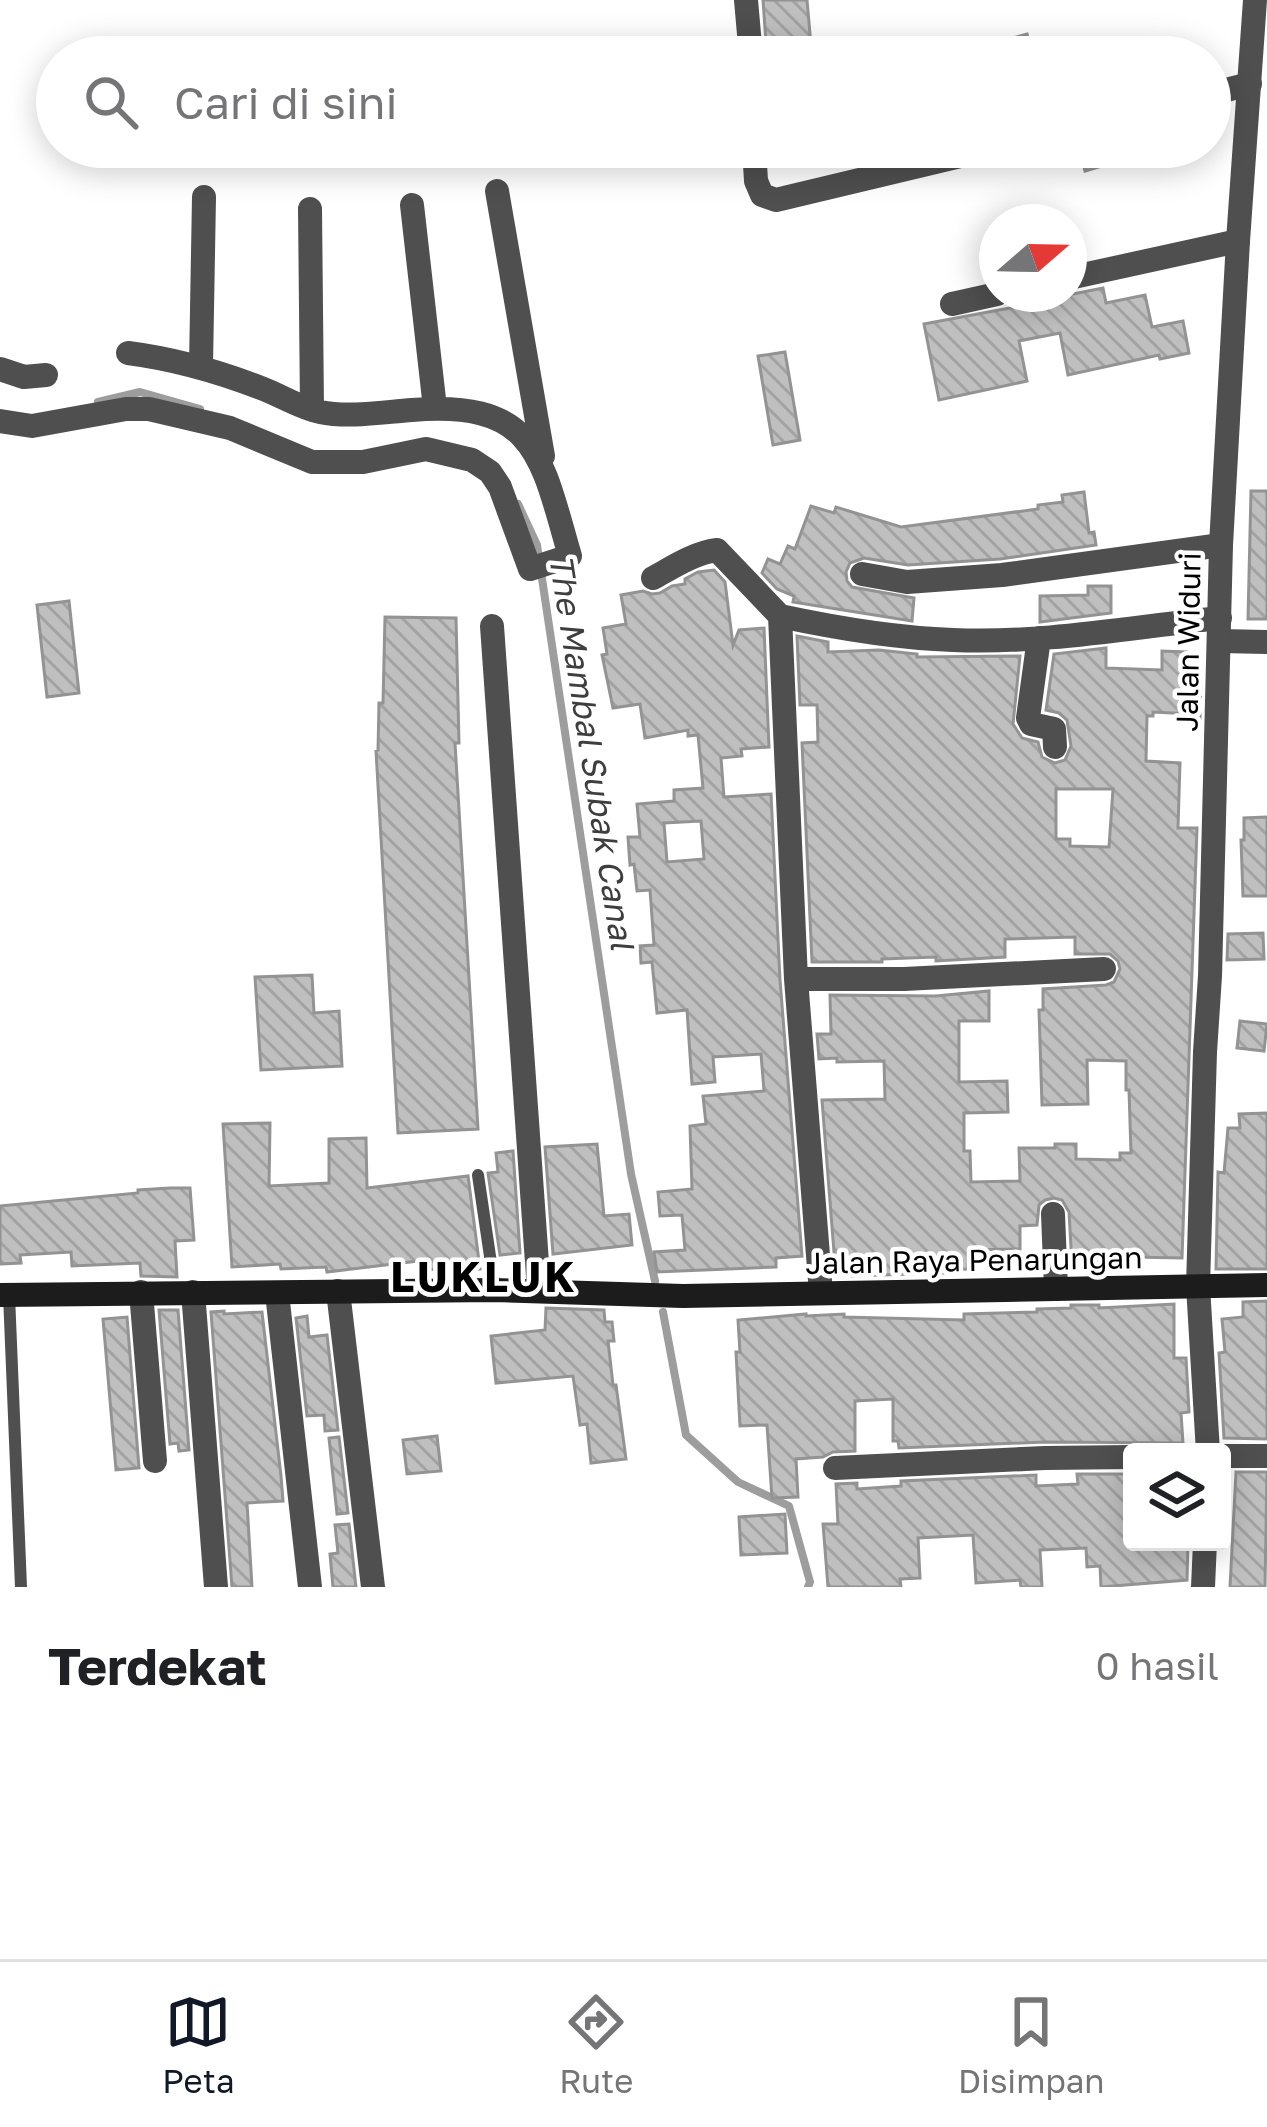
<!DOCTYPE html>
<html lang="id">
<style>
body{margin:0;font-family:"Golos Text",sans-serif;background:#f2f2f2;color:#202124}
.controls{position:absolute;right:36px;bottom:36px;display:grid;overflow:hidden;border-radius:12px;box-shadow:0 6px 30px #0003}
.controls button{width:108px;height:108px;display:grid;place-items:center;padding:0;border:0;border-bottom:3px solid #e0e0e0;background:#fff;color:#202124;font:60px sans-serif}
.compass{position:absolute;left:979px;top:204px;width:108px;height:108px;border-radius:50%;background:#fff;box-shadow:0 6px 30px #0003;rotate:70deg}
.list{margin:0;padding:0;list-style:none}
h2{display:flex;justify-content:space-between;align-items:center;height:156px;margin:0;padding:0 48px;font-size:51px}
h2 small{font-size:39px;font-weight:400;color:#757577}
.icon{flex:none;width:66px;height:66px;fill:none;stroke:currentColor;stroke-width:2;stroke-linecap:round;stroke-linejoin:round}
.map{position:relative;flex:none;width:1267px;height:1587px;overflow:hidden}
.search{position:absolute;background:#fff;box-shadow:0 6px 30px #0003;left:36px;right:36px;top:36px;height:132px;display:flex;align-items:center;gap:30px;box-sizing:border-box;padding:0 42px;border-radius:66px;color:#757577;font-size:45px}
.sheet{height:372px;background:#fff}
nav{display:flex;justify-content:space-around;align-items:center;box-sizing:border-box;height:168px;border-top:3px solid #e0e0e0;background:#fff;font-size:33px;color:#757577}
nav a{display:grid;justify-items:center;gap:6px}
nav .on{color:#111827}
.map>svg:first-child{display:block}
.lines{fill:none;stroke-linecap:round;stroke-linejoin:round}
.stream{stroke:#9d9d9d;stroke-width:8}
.building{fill:url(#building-back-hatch);stroke:#939393;stroke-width:3;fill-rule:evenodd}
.service{stroke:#4f4f4f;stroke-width:12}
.minor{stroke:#4f4f4f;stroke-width:24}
.tertiary{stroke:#4f4f4f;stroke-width:24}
.secondary{stroke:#1c1c1c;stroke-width:24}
.labels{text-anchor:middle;stroke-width:9;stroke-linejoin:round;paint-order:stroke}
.street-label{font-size:30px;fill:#000;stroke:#fff}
.water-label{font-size:33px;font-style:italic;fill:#3e3e3e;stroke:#fff}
.district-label{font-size:42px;font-weight:bold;letter-spacing:3px;fill:#000;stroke:#fff}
</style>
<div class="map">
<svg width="1267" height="1587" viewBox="0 0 1267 1587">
<defs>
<pattern id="building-back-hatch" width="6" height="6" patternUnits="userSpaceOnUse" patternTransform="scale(3)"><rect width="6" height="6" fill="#bfbfbf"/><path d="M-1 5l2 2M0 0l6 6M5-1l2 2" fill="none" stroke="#a2a2a2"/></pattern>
</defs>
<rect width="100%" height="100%" fill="#fff"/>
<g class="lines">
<path class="stream" d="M98,402L140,392L200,409
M518,504L537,545L631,1174L655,1281
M663,1312L686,1435L738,1482L789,1506L810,1582L808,1587"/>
</g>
<path class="building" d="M763,0H807L812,56L767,57Z
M1027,34L1033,57H966L965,51Z
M1079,147H1149V152L1085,171Z
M1103,288L1106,303L1145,295L1152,327L1183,321L1189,353L1160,359L1159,355L1068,375L1060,333L1019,341L1027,381L939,400L924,324L1015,307L1014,302L1043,294H1073Z
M785,352L800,440L773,445L758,356Z
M1251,491H1267V619H1248Z
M1084,492L1089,533L1094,532L1096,545L1000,559L908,565L864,558L850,563L846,572L847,581L852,587L914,598L912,621L793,602L794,596L777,589L762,573L768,559L780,564L788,546L795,549L811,506L834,513L836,507L901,527L1038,509V505L1063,502L1062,495Z
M714,570L725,582L733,645L739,630L764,628L769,747L741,749L742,756L721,758L724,797L771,794L780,980L802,1256L776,1258V1267L657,1272L654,1252L685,1250L682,1215L660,1216L658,1192L692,1189L690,1126L706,1124L703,1096L764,1091L761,1054L713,1057L715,1082L692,1084L687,1010L657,1013L652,962L641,963L640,946L654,945L650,890L637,891L634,864L630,865L628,837H640L637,804L674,801V790L703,788L698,735L688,736V730L645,738L640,704L613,708L602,655L607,654L603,628L626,624L621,595L643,591L652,594L660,593L672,586L685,584V579L698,572ZM701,821L704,859L667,862L664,823Z
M1088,586H1111V613L1040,622V596L1088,595Z
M69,601L79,693L47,697L37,605Z
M385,617L456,618L459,743H455L478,1129L398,1133L376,751L378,750L379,703H383Z
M797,636L828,642V652L879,650L917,654V657L1020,656L1013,724L1022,738L1038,742L1042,757L1055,763L1065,760L1071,746L1067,720L1059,713L1046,710L1054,654L1106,648V668L1162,670V651L1186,652V665L1201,666L1200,719H1190V714L1153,712V716H1147L1146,761L1180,763L1178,828H1197L1182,1258L1130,1257V1265H1072L1069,1212L1062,1200L1054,1198L1045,1200L1039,1205L1037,1225L1020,1226V1249L968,1250V1269L943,1270V1273L852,1276L851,1264L835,1265L822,1100L885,1099L884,1061L837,1062V1058L819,1059L817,1034H831L830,995L936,996L989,991V1021H959V1082L1007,1081L1008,1112L964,1113V1151H970L971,1182L1020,1181L1019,1148H1055V1144H1076V1159L1120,1160V1153H1131L1129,1090H1126V1061L1087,1060L1088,1104L1042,1105L1039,1010H1043V989L1106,985L1114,982L1120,969L1118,961L1110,954H1075V937L1005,939V957L936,961V957L882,959V962H812L802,743L818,742L817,705H800ZM1056,789H1113L1109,847L1070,846V839H1056Z
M1267,817V896H1243L1241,840H1244V818Z
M1263,933L1264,959L1227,960L1228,934Z
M312,975L314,1013L339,1011L342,1066L261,1070L255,977Z
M1240,1021L1267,1024L1264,1051L1237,1048Z
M1267,1113V1269H1216L1218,1172L1224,1173L1228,1128H1240L1239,1114Z
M270,1123L269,1186L329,1183V1139L366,1138L367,1188L468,1176L480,1269L459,1272V1266L428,1270L427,1260L327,1272L326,1267L281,1269L280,1264L232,1267L223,1124Z
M597,1144L604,1216L629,1214L632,1245L553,1254L545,1147Z
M513,1151L520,1253L500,1255L488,1173L498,1172L496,1153Z
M170,1188H190L194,1240L175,1241L177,1277L141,1276L140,1263L72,1266L71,1252L20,1255L21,1263L0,1264V1206L138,1193V1190Z
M1267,1301V1439L1224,1438L1219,1353L1225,1352L1222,1319L1243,1317V1302Z
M1174,1304V1358H1186L1189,1412L1181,1413L1183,1443L1045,1442L899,1448L898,1441H893V1399L855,1401V1451L833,1452L823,1457L796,1459L798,1497L772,1498L767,1425L740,1426L736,1352H740L738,1320L806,1314V1316L844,1314V1317L964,1320V1314L1037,1312V1309L1071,1308V1305H1099V1308Z
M546,1308L604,1310L605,1322H612L614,1341H608L613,1385H616L626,1459L591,1463L587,1424L580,1425L573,1376L496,1383L491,1336L545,1330Z
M159,1310H178L189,1450L179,1451L178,1443L170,1444Z
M224,1311V1314L262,1312L281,1476L283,1501L247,1503L252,1587H232L211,1312Z
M307,1316L309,1337L327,1335L338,1430L325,1431L324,1415L307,1416L296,1318Z
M127,1317L139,1468L116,1470L103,1319Z
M437,1436L441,1471L407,1474L403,1440Z
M339,1437L348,1513L337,1514L329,1438Z
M1236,1472H1267L1265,1587H1230Z
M1077,1474H1132V1496H1128L1130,1542H1188L1187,1580L1101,1587L1100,1566L1087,1567L1086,1548L1040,1550L1042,1587H1021L1020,1580L976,1583L973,1535L918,1538L920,1578L900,1579L901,1587H828L823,1524H838L836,1484L857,1483V1489L901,1486V1481L1036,1475V1486L1078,1484Z
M785,1514L787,1553L741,1555L739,1517Z
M349,1524L356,1587H333L330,1554L338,1553L335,1525Z"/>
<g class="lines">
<path class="service" d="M478,1175L495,1290
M9,1295L21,1587"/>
<path class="minor" d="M746,0L751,57
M1210,94L1250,84
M754,147L756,181L762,195L776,200L998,147
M497,191L543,456
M412,205L435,408
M310,209L312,409
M1069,278L1238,241
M952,304L997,294
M201,366L204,197
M0,369L24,377L46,375
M0,421L32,426L126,409H149L230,428L312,462H363L426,449L472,460L490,472L500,487L530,569L570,556C541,456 536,400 412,410C383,412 349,418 320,412C300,408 280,395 261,388C217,371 175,359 128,353
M862,574L907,582L1002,575L1221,545
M653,578C673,567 694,553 717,550L780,616
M492,626L539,1291
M1039,638L1028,718L1031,724L1054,729L1055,747
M1220,641L1267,642
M796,979H904L1104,969
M1053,1214L1056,1289
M338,1291L373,1587
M141,1292L155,1461
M193,1292L216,1587
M277,1293L310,1587
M821,1293L796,979L780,616C836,628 895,638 953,640C1042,644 1132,627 1220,618
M1222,1456H1267
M835,1468L1045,1458L1132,1457"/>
<path class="tertiary" d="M1208,1452L1198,1286L1205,1052L1210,976L1221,545L1238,241L1255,0
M1203,1587L1205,1542"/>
<path class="secondary" d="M0,1295L495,1290L683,1296L1267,1285"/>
</g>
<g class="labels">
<g class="street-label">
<text transform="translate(1189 642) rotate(-89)" y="10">Jalan Widuri</text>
<text transform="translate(974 1261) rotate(-1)" y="10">Jalan Raya Penarungan</text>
</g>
<g class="water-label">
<text transform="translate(592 752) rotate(81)" y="12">The Mambal Subak Canal</text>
</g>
<g class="district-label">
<text x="484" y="1292">LUKLUK</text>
</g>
</g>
</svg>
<div class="controls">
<button><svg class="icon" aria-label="layers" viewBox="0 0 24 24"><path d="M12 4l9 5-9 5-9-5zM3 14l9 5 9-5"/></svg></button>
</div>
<svg class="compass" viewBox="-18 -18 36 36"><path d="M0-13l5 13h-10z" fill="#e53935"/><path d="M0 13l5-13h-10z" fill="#757577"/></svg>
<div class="search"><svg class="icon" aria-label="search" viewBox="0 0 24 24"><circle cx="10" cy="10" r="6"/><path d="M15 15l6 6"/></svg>Cari di sini</div>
</div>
<section class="sheet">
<h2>Terdekat<small>0 hasil</small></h2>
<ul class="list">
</ul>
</section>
<nav>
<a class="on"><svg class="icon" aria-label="map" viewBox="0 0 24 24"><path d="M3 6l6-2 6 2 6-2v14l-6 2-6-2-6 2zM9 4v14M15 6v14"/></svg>Peta</a>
<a><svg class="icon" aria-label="directions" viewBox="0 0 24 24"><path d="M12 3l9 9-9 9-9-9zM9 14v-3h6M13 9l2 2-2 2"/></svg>Rute</a>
<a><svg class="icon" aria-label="saved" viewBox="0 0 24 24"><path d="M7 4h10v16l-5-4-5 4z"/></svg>Disimpan</a>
</nav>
